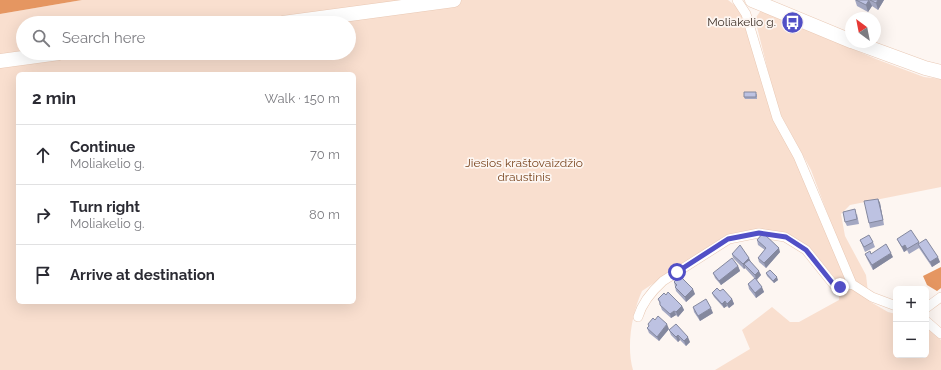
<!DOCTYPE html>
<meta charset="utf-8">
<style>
body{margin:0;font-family:Raleway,sans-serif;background:#f7f7f7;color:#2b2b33}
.controls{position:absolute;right:12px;bottom:12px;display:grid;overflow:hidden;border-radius:6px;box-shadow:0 4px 16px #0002}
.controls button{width:36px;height:36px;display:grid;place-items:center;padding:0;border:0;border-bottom:1px solid #e1e1e2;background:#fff;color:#2b2b33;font:20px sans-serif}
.compass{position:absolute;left:845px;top:12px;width:36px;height:36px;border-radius:50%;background:#fff;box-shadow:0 4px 16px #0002;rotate:328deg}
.stop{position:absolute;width:12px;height:12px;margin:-9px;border:3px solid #514fc6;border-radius:50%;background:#fff}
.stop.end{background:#514fc6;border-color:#fff;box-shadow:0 1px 4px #0008}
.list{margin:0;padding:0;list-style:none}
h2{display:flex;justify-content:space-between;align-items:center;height:52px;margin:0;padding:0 16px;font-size:17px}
h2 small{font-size:13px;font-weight:400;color:#7c7c81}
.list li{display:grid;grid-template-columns:26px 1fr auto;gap:12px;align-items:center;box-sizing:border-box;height:60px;padding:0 16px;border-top:1px solid #e1e1e2}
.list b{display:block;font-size:15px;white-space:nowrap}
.list p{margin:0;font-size:13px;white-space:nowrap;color:#7c7c81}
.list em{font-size:13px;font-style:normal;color:#7c7c81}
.icon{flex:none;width:22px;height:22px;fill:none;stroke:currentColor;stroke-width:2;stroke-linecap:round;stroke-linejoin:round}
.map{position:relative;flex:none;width:941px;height:370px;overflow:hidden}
.search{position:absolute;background:#fff;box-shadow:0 4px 16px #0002;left:16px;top:16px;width:340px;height:44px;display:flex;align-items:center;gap:10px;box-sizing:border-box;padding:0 14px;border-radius:22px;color:#7c7c81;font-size:15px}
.panel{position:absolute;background:#fff;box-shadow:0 4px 16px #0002;left:16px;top:72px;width:340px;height:232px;border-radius:6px}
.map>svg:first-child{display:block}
.green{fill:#f9dfcf;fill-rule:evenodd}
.water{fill:#e59661}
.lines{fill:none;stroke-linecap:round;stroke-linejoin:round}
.minor-casing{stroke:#e9c9b5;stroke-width:10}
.primary-casing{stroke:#e9c9b5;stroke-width:15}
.minor{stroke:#fff;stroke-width:9}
.primary{stroke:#fff;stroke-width:14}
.wall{fill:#a3a7c2}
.shaded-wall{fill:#84889e}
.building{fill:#bdc2e2;stroke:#84889e}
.route{stroke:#514fc6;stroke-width:5}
.labels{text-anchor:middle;stroke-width:3.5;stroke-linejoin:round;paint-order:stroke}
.poi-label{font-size:12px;fill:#40332b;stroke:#fdf6f2;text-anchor:end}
.park-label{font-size:12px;fill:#7a4620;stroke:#fdf6f2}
</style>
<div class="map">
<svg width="941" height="370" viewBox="0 0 941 370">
<rect width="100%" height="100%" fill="#fdf6f2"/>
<path class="green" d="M82,0H728L746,14L764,79L851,276L811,170L781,115L773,91L755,19L761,10L876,59L924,77L941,79V187L850,205L841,214L845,236L866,275L869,301L888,312L896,314V355H926V327L941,340V370H715L750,349L742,330L772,307L790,322H799L839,300L838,282L808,246L787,233L759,230L726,235L642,291C632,313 626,346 633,370H0V14ZM23,23H349V53H23ZM18,74H354V302H18Z"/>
<path class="water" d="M0,0H82L0,14Z
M941,267V288L937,291L927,285L923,276Z"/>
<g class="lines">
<defs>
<path id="minor" d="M737,0L746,14L777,118L798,156L852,284L872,297L896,306
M926,308L941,297
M638,317C642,303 652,291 663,281L729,239L759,233L785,237L806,250L834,285L840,287L852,284
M926,321L941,334"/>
<path id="primary" d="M752,0L851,41
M283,23L454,0
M854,42L925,68L941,72
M0,61L59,53"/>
</defs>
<use href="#minor" class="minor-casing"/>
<use href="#primary" class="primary-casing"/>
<use href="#minor" class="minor"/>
<use href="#primary" class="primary"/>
</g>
<path class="wall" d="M855,0H884L878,10L872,6L868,12L857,6Z
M757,94V99H745L744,97Z
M878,199L880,203L884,225L870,228L869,223Z
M857,214L859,224L847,226L845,222Z
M897,239L919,242V244L940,262L932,267L919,248L909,254L907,250L904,252L899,243Z
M757,240L780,252L766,268L759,262L758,258L765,250L758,245Z
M860,240L873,242L875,247L865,252Z
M732,254L751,262L761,275L757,280L764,292L756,298L749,289L748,284L755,279L745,268L744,269L733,258Z
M865,254H871L893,257L873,270L867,259Z
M738,266L740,271L721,285L715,278L713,273Z
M766,273L778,280L774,283L767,276Z
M674,282L695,294L686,302L676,291Z
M720,291L732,299L734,304L729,308L727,306L724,308L714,297L712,293Z
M666,295L682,306L684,310L678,317L676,315L671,318L662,310L658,299Z
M693,307L713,313L700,321L694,312Z
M648,324L669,329L659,341L649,333L647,328L649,327Z
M669,330L690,342L686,346L680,340L678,342L671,335Z"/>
<path class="shaded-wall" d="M869,0L872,6L868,12L866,5Z
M878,0H884L878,10L876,3Z
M878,199L880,203L884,225L883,220Z
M905,245L907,250L904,252L902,247Z
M779,248L780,252L766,268L764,263Z
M891,253L893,257L873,270L872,265Z
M938,257L940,262L932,267L930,262Z
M749,258L751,262L744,264L745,268L744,269L743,264Z
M738,266L740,271L721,285L719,281Z
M759,271L761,275L756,280L755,275Z
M777,277L778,280L774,283L773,281Z
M762,287L764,292L756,298L755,293Z
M693,289L695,294L686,302L685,297Z
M732,299L734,304L729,308L727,304Z
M725,301L727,306L724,308L722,304Z
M682,306L684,310L678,317L676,312Z
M711,308L713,313L700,321L698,316Z
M674,311L676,315L671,318L670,314Z
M667,324L669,329L659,341L657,337Z
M678,335L680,340L678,342L676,337Z
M688,337L690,342L686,346L684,341Z"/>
<path class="building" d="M856,0H869L866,5Z
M870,0H878L876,3Z
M744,92H756V97H744Z
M878,199L883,220L869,223L864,201Z
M855,209L857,219L845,222L843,212Z
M911,230L919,242L907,249L905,245L902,247L897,239Z
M763,233L779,248L764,263L758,258L766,248L757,240Z
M869,235L873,242L864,247L860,240Z
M926,239L938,257L930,262L918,244Z
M886,244L891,253L872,265L865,254L870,251L871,254Z
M740,245L749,258L743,264L732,254Z
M732,258L738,266L719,281L713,273Z
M749,260L759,271L755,275L744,264Z
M770,270L777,277L773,281L766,273Z
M678,278L680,280L682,278L693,289L685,297L675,287L677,285L674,282Z
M755,278L762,287L755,293L748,284Z
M717,288L720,291L723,289L732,299L727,304L725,301L722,304L712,293Z
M668,292L682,306L676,312L674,311L670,314L660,305V302L658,299L664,293L666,295Z
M706,299L711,308L698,316L693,307Z
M658,316L667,324L657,337L647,328L649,326L648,324L653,318L655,320Z
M676,324L688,337L684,341L678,335L676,337L669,330Z"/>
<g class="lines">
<path class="route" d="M677,272L728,239L759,233L786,237L806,250L834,285L840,287"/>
</g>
<defs>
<symbol id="bus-disc" viewBox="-11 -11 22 22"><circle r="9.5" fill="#514fc6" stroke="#fdf6f2"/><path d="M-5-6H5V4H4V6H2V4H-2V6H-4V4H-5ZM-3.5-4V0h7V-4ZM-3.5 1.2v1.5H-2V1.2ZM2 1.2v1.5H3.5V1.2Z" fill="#fff"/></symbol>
</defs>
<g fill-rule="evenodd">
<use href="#bus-disc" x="780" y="10" width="25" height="25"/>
</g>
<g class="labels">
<g class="poi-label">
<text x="776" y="26">Moliakelio g.</text>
</g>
<g class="park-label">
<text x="524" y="167">Jiesios kraštovaizdžio<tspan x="524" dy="14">draustinis</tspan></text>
</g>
</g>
</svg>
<div class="controls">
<button>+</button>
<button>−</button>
</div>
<svg class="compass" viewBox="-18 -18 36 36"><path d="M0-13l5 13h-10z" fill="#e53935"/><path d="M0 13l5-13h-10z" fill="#7c7c81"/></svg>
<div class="stop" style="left:677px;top:272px"></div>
<div class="stop end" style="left:840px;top:287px"></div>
<div class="search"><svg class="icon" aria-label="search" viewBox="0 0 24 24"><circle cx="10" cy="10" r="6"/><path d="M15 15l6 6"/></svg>Search here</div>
<section class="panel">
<h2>2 min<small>Walk · 150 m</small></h2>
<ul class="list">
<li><svg class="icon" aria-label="ahead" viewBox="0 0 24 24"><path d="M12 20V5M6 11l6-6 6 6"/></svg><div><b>Continue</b><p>Moliakelio g.</p></div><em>70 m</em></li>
<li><svg class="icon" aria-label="right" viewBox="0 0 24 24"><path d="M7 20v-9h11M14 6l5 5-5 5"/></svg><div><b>Turn right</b><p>Moliakelio g.</p></div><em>80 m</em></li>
<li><svg class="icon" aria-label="arrive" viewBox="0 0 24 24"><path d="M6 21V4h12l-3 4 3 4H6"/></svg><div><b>Arrive at destination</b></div></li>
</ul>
</section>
</div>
